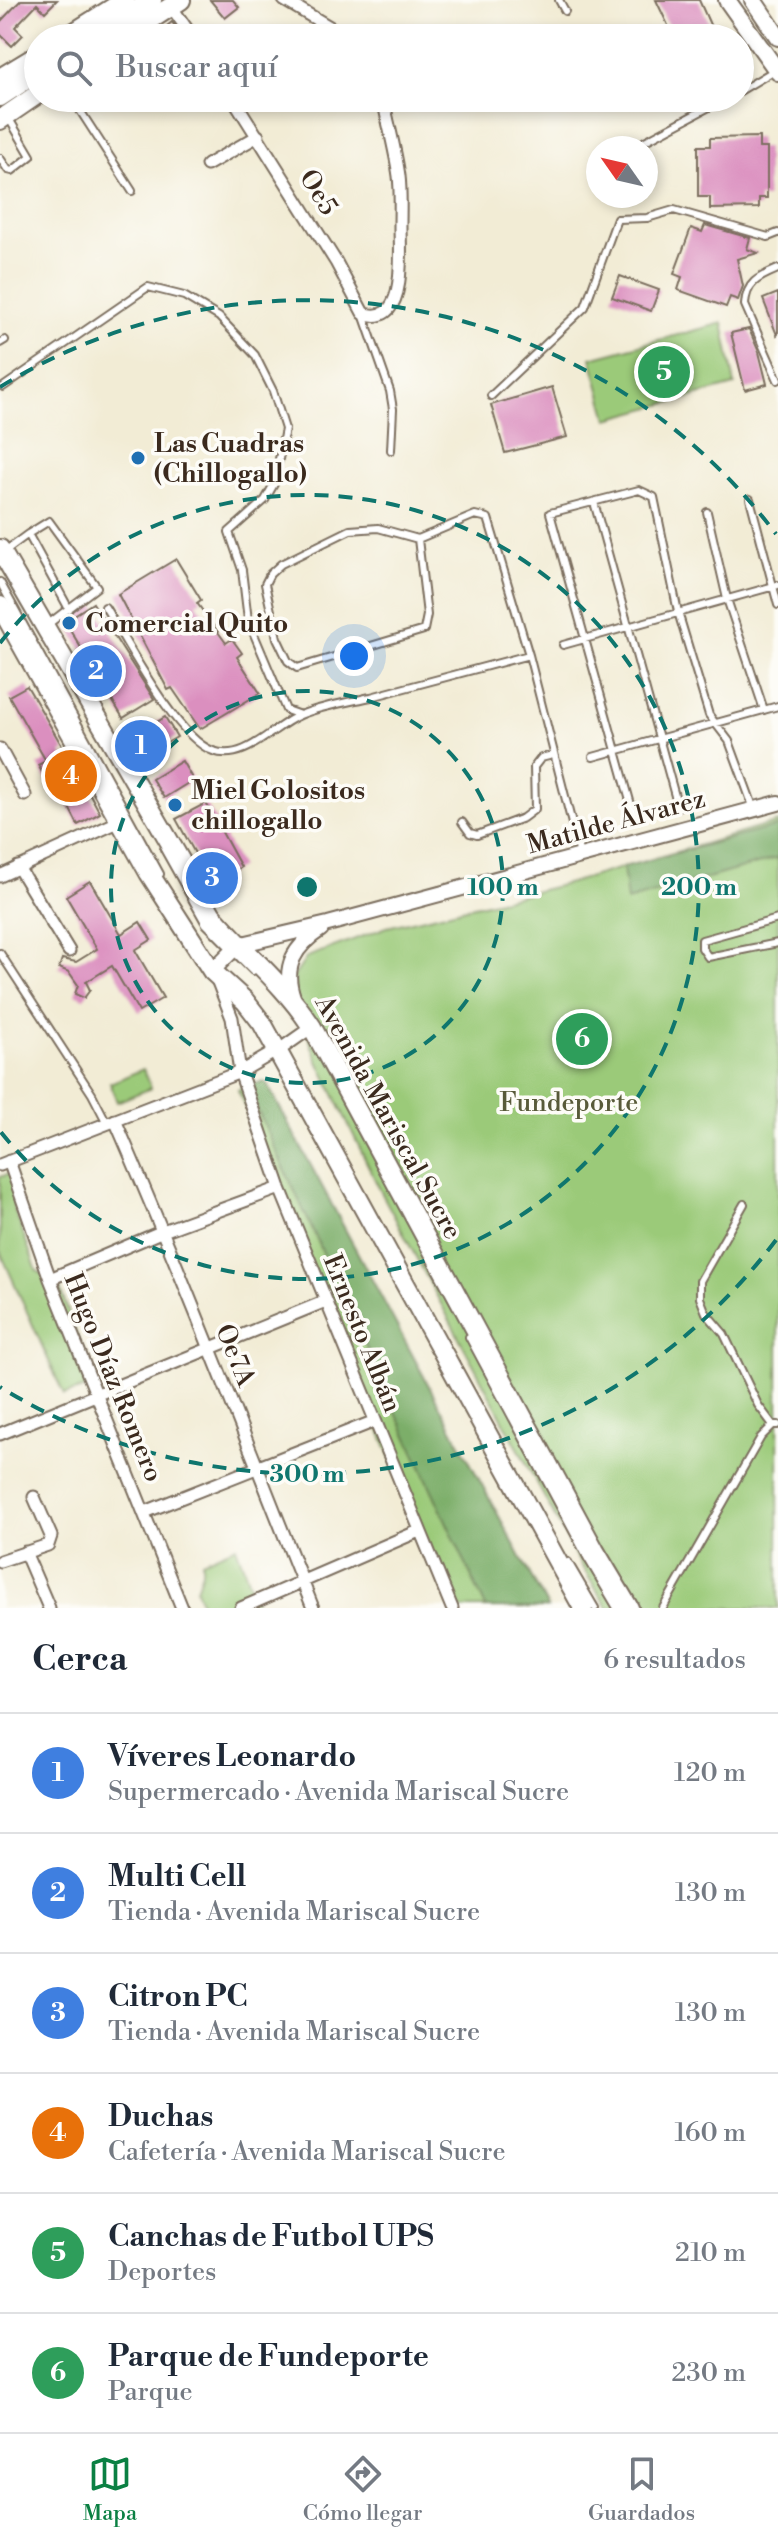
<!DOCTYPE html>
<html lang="es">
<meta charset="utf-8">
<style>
body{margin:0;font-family:"Libre Bodoni",serif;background:#f2f2f3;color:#1f2937}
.compass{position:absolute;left:586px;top:136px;width:72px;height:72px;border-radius:50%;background:#fff;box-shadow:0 4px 12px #0003;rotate:304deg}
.you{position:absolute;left:354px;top:656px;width:28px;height:28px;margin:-20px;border:6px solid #fff;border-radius:50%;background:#1a73e8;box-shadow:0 0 0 12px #1a73e833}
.badge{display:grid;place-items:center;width:52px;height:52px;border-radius:50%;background:#0b8043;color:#fff;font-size:26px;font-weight:700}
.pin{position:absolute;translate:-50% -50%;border:4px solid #fff;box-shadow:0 2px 8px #0006}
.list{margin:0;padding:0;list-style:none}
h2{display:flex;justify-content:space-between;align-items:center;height:104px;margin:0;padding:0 32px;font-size:34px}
h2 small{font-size:26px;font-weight:400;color:#747a83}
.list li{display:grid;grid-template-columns:52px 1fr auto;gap:24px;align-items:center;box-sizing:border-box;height:120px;padding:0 32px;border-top:2px solid #e0e1e3}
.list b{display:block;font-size:30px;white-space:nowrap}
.list p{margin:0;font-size:26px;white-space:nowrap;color:#747a83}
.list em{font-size:26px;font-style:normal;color:#747a83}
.icon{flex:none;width:44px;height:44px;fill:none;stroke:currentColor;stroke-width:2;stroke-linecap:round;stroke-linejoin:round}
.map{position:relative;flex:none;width:778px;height:1608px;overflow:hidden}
.search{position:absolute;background:#fff;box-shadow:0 4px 12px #0003;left:24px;right:24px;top:24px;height:88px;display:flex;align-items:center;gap:20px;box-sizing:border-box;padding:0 28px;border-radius:44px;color:#747a83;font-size:30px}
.sheet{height:824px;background:#fff}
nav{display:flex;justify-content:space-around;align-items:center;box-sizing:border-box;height:112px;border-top:2px solid #e0e1e3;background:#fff;font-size:22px;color:#747a83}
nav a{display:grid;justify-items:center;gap:4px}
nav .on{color:#0b8043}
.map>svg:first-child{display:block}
.green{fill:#9bca79;stroke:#6b7a4c;stroke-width:2}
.forest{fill:#7cae69;stroke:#5c6c44;stroke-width:2}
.building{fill:#db8fbf}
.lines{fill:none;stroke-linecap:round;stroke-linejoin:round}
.service-casing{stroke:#7b6e5e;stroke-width:10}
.minor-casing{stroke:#7b6e5e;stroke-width:15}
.tertiary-casing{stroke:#7b6e5e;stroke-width:18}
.secondary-casing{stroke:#7b6e5e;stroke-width:20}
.primary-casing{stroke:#7b6e5e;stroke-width:22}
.service{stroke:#fff;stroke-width:6}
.minor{stroke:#fff;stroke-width:11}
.tertiary{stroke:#fff;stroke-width:14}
.secondary{stroke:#fff;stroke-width:16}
.primary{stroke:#fff;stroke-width:18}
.ring{fill:none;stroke:#0f766e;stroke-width:4;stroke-dasharray:14 10}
.poi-dot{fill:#1f6fb2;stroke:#fdfcf7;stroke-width:3}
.labels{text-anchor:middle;stroke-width:7;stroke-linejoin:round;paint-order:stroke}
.street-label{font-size:26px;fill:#3b2a1e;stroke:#fdfcf7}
.poi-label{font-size:26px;font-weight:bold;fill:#3b2a1e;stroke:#fdfcf7;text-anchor:start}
.park-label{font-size:26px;fill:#585a39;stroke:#fdfcf7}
.centre{fill:#0f766e;stroke:#fdfcf7;stroke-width:4}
.ring-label{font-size:24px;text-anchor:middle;font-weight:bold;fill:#0f766e;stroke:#fdfcf7;stroke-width:7;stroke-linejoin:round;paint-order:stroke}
</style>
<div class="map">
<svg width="778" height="1608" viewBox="0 0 778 1608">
<rect width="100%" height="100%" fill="#fdfcf7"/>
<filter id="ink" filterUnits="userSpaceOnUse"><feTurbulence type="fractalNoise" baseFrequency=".0125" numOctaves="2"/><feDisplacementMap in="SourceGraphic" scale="16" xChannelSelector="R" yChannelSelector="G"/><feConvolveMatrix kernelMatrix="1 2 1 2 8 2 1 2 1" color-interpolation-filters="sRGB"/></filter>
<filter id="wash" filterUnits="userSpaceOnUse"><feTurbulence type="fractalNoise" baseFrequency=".006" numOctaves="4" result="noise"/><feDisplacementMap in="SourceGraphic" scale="32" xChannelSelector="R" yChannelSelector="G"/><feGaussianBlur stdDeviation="1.8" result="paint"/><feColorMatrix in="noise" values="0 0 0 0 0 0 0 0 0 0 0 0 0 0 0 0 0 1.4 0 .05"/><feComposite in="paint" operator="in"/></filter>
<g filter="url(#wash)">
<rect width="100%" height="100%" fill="#f2ecd5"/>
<path class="green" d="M723,323L735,385L608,419L591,358Z
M778,822V1608H608L579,1562L379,1188L316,1057L297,1005L293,978L307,957L387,927L570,883Z
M143,1069L151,1088L117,1102L110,1083Z
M266,1082L548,1608H454L238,1090L246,1085Z
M11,1173L18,1191L13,1206L37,1271L58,1283L95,1385L64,1395L0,1251V1177Z
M236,1546L258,1608H203L196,1589L202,1572V1561Z"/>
<path class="forest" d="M778,826V858L627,901L623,867Z
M266,1082L548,1608H486L246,1085Z"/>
<g id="blocks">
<path class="building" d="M21,0H57L45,12L37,4L15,27L23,35L12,46L0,34V22Z
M210,0H233L239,7L225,18Z
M656,0H699L716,38H674Z
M172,22L183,38H152Z
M759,137V148H767V198H759V208L710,209V197H698V146H710V138Z
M705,225L750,238L747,249L758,253L737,259L743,286L738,300L730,297L726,307L678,290L682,277L674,274L691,228L702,232Z
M620,276L659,290L651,311L612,297Z
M778,293V334L777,335L763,299Z
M749,329L759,352L767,384L745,390L731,333Z
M552,387L567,437L505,453L491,405Z
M176,559L201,600L197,603L226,643L232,639L242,653L237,657L260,693L200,729L172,688L168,690L118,594Z
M93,603L154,699L123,718L65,621Z
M27,686L65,751L61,753L81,790L86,787L100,813L78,825L58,786L52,790L38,765L46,761L9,696Z
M165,717L177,737L143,757L132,738Z
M182,761L193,780L164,798L152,779Z
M206,803L241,867L212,884L176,819Z
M90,881L121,934L140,922L151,940L135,950L163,998L139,1012L112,966L86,982L90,990L84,998L75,994L78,985L69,972L59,968L62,959L76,962L97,949L66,896Z"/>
</g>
</g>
<g filter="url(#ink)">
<use href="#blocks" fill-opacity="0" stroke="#7b6e5e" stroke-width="2"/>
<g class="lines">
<defs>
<path id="service" d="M559,0L565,11
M740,91L775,70
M72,98L132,191
M645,141L726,98
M0,158L8,170L12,171L31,156L8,117
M778,269C759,277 746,282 745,305L778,380
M363,314L390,391L393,409L391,450
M0,343L5,340
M3,387L148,287L184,296L219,317L255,355L273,391L285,429L274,484L265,500L229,532L242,570L248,620L286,710L300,715
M491,396L585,307L617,219L647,218L674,210L768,237L778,233
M750,499L778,605
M594,502L678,807
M707,512L727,599L764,710
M418,539L427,615L424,630L297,668L288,661L277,638L265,584L270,574L281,564L350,530L378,528L418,539L475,515L488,518L529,655L580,855
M5,551L28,534
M0,582L160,874
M105,607C127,642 176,738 213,751C245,763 273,726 300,715C322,706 348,702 371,697C424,683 477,669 529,655
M47,625L97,587L49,521L28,534L69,609
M563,645L778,585
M593,757L778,706
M635,819L550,513L639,490L654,497L678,612L709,715L729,741L754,809
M462,822L470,833L477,835L523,818L535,809L534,767L541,758L553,755
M164,849L206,924L253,971
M778,919L702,940V948L708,957L778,943
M0,953L92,1094L107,1123
M744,1204L700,1281V1298L706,1313L724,1334L758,1405L773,1425
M469,1337L588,1559L617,1608
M568,1562L595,1608
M663,1608L761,1437L773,1425H778"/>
<path id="minor" d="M284,0L348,38
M171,6L193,38
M233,98L336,262L363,313C408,330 400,251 400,227C400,210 401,193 399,176C396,154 390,131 385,108L380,98
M207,165L258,136
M0,749L25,795
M18,867L69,951
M0,876L118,822
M218,982L232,1018L240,1072L280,1188L452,1608
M115,1120C185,1281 248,1445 313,1608
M9,1161L50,1279L182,1608
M0,1165L240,1072L285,1046L312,1027
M50,1279L163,1231L280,1188
M0,1434L326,1301
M145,1512L375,1421
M25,1552L49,1608
M0,1561L48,1545L51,1536L34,1497
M241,1608L419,1531"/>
<path id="tertiary" d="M212,971L238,945L328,924L778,803
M293,997C282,966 295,946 321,929"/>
<path id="secondary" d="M727,0L778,72
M753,0L778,37"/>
<path id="primary" d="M65,38L125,0
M92,38L152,0
M123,38L181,0
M0,78L38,55
M0,97L38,72
M0,120L38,94
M0,549L212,915C246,954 283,983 312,1027L595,1551L629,1608
M0,606L149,873L212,971L245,1001L262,1023L583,1608"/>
</defs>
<use href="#service" class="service-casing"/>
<use href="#minor" class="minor-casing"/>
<use href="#tertiary" class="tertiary-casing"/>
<use href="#secondary" class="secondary-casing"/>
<use href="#primary" class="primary-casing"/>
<use href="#service" class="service"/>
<use href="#minor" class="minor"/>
<use href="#tertiary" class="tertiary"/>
<use href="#secondary" class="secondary"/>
<use href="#primary" class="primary"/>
</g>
</g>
<g class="ring">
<circle cx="307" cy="887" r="196"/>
<path d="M0 643A392 392 0 1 1 0 1131"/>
<path d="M776 1240A587 587 0 0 1 0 1387M0 387A587 587 0 0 1 776 534"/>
</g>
<g class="poi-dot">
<circle cx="138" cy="458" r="8"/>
<circle cx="69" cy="623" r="8"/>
<circle cx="175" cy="805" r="8"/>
</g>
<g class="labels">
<g class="street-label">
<text transform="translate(319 192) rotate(58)" y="9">Oe5</text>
<text transform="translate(616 821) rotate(-15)" y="9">Matilde Álvarez</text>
<text transform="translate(389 1117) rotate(61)" y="9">Avenida Mariscal Sucre</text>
<text transform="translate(363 1333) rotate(68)" y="9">Ernesto Albán</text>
<text transform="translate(236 1355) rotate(68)" y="9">Oe7A</text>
<text transform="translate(114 1377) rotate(68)" y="9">Hugo Díaz Romero</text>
</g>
<g class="poi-label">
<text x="154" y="452">Las Cuadras<tspan x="154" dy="30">(Chillogallo)</tspan></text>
<text x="85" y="632">Comercial Quito</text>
<text x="191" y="799">Miel Golositos<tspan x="191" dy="30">chillogallo</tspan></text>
</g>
<g class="park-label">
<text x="569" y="1111">Fundeporte</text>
</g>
</g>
<circle cx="307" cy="887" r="12" class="centre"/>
<g class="ring-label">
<text x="503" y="895">100 m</text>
<text x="699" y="895">200 m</text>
<text x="307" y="1482">300 m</text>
</g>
</svg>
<svg class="compass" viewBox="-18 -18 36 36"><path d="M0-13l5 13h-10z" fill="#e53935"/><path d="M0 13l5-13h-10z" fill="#747a83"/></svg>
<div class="you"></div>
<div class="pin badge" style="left:141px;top:746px;background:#3f7fe0">1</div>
<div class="pin badge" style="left:96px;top:671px;background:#3f7fe0">2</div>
<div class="pin badge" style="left:212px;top:878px;background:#3f7fe0">3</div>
<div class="pin badge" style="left:71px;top:776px;background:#e8710a">4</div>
<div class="pin badge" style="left:664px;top:372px;background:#2e9e5b">5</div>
<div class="pin badge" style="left:582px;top:1039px;background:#2e9e5b">6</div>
<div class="search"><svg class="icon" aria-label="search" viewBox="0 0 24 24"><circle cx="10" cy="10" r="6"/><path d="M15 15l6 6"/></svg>Buscar aquí</div>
</div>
<section class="sheet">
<h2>Cerca<small>6 resultados</small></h2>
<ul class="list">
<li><span class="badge" style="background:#3f7fe0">1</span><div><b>Víveres Leonardo</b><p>Supermercado · Avenida Mariscal Sucre</p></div><em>120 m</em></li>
<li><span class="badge" style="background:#3f7fe0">2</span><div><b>Multi Cell</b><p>Tienda · Avenida Mariscal Sucre</p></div><em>130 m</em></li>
<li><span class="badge" style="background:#3f7fe0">3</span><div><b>Citron PC</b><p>Tienda · Avenida Mariscal Sucre</p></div><em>130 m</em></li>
<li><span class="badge" style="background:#e8710a">4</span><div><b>Duchas</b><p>Cafetería · Avenida Mariscal Sucre</p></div><em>160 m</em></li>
<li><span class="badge" style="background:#2e9e5b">5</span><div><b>Canchas de Futbol UPS</b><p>Deportes</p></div><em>210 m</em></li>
<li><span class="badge" style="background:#2e9e5b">6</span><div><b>Parque de Fundeporte</b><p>Parque</p></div><em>230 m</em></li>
</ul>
</section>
<nav>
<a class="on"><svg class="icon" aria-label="map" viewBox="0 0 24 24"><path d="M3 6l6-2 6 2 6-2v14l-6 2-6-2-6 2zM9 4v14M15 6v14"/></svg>Mapa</a>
<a><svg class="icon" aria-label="directions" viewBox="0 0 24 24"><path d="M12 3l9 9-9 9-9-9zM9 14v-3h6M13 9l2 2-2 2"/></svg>Cómo llegar</a>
<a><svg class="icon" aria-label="saved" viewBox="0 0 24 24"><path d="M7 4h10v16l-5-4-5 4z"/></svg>Guardados</a>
</nav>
